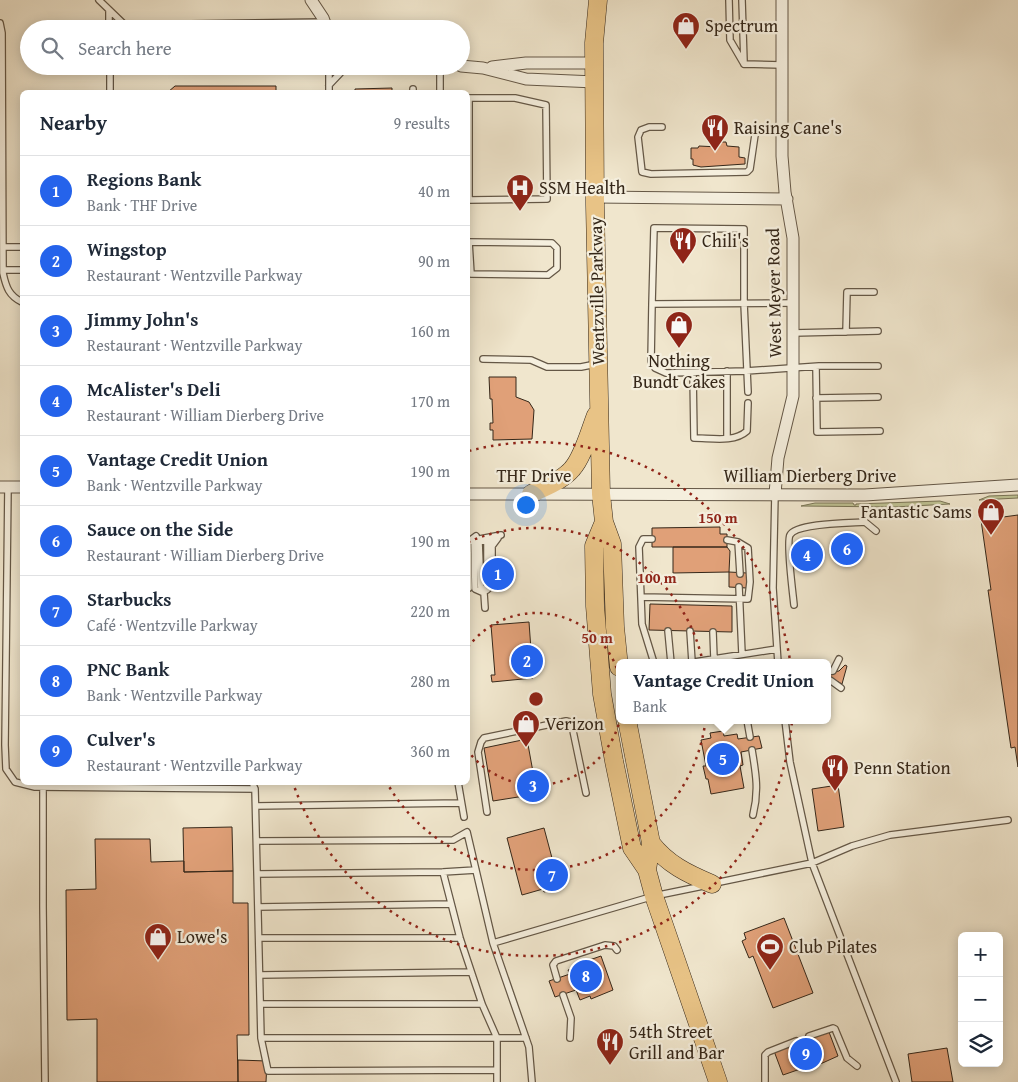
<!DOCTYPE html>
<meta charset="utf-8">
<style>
body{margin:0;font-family:"Gentium Book Plus",serif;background:#f2f2f3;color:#1f2937}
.controls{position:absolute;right:15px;bottom:15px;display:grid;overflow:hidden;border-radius:8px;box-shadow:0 2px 12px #0003}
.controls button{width:45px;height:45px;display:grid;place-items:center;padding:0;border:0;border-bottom:1px solid #e0e1e3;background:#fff;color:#1f2937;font:25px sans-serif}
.you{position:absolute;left:525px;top:504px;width:18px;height:18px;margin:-12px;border:4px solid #fff;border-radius:50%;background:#1a73e8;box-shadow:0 0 0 8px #1a73e833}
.badge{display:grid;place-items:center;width:32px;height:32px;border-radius:50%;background:#2563eb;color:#fff;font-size:16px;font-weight:700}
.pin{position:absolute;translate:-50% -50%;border:2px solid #fff;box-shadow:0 1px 5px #0006}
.popup{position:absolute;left:616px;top:659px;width:215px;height:65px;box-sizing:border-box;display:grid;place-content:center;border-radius:8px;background:#fff;filter:drop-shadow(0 1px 4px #0005);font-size:16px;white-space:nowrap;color:#747a83}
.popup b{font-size:19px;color:#1f2937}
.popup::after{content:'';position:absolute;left:50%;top:100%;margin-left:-10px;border:10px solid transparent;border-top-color:#fff}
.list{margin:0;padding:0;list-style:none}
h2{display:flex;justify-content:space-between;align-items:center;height:65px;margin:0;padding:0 20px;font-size:21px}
h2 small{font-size:16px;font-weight:400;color:#747a83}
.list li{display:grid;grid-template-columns:32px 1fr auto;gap:15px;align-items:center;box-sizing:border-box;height:70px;padding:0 20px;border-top:1px solid #e0e1e3}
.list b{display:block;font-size:19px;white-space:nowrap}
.list p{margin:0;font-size:16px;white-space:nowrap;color:#747a83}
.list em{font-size:16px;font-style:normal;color:#747a83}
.icon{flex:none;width:28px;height:28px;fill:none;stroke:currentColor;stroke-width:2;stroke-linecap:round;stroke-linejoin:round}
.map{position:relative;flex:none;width:1018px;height:1082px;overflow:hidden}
.search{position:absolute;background:#fff;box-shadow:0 2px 12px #0003;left:20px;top:20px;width:450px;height:55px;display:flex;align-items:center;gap:12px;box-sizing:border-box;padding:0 18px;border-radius:28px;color:#747a83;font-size:19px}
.panel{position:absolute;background:#fff;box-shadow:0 2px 12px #0003;left:20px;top:90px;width:450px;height:695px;border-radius:8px}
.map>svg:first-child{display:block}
.green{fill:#bfc394;stroke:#7a7556}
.building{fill:#e0a078;stroke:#352719}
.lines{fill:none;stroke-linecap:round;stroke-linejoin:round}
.service-casing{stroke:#645746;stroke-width:8}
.minor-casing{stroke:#645746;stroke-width:13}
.primary-casing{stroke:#352719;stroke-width:19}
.service{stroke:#f5efde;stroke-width:5.5}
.minor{stroke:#f5efde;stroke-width:11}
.primary{stroke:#e8c386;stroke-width:18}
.ring{fill:none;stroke:#8f2418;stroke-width:2.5;stroke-dasharray:2.5 5}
.labels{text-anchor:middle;stroke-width:4.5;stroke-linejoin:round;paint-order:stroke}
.poi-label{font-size:18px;fill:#352719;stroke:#f5efde;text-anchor:start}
.street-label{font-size:18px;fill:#352719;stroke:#f5efde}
.centre{fill:#8f2418;stroke:#f5efde;stroke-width:2.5}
.ring-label{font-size:15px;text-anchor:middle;font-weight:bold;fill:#8f2418;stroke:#f5efde;stroke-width:4.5;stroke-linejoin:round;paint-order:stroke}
</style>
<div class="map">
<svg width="1018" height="1082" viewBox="0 0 1018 1082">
<rect width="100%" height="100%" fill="#f0e6cd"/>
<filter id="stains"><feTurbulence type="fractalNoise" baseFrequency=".004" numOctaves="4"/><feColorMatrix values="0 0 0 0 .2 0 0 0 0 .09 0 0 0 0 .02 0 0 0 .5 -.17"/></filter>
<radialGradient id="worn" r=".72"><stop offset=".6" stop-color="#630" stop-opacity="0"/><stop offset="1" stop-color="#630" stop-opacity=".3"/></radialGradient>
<path class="green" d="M1018,495V498L979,500L989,496Z
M940,501L950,504L894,507L801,506L815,503H853L854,505H856V504Z"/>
<path class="building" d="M175,86H276V92H168Z
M392,88V92H355V89Z
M718,142H726L727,146L739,147V157L745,158V164L701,167L693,165V159H691V148H698L699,146L719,147Z
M489,377H516V397L529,402L534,410L532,439L493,440V430H490V423H493L492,399H490Z
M1018,515V767L1015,747L1011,748L988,590H991L981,520Z
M720,527V534H727V547H652V528Z
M673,547H727L730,551L729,572L673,573Z
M729,572L747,573V588L729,587Z
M650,604L732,606V632L649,630Z
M529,622L533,678L492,682L491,675H495L491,625Z
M845,665L847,666L842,684L833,679L827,680V673L839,671Z
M723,731L724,736L737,734L738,739L759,736L762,748L741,752L743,765L740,766L744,788L711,794L708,779H706L703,766H706L701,740L711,738L710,733Z
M527,739L537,794L493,801L484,748Z
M838,785L844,827L818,831L812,789Z
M232,827L233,871L184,872L183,828Z
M544,828L560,888L544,892L543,889L522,895L507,838Z
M95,839H150L151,862L184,861V872L233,871V903H248L249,1035H237L238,1082H97V1019L67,1020L66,890L96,889Z
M784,918L813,993L773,1008L753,956L749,958L742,941L746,939L744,933Z
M601,956L613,990L591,999L590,996L580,1000L576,990L555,997L549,981L570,974L568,970L579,967L578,964Z
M829,1032L838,1056L807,1070L806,1067L783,1075L774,1051L809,1035Z
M947,1048L953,1082H912L908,1054Z
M238,1060L267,1061L266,1082H238Z"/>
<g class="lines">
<defs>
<path id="service" d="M99,0L129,29
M729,0L730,40L744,64
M742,0L744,62
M109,10V29
M0,23L2,33L3,273C6,287 9,296 22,302
M125,25L325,22
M744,64L782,65
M110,66V92
M329,66V92
M440,66V92
M329,85L347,66
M413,92V89
M469,98H515L546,105L547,199L469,200Z
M662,127H649L641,130L638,137L642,172L651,174L747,172L750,169L756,128
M744,128H782
M468,242L552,243L557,248V268L548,275L471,274L469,242
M3,247H22
M3,270H22
M793,303L652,304L651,361L655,368L666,373L746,371L819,366H878
M652,304L654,228L744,229V303L748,392
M846,332L847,292H874
M793,333L878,331
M483,359L531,360L547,367H581L596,364
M816,367L817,432L880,431
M727,371V438
M693,373L694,438C711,438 734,443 747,431L748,403
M816,398L878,397
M8,487L5,745L6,769L15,782L35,787L255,789
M775,494L773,588L778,663
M652,539H643L639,547L642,624L654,663
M738,542L740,574
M739,587L742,654
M469,588L468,542L476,536
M487,590L492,585V546L498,538
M484,593L475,589L474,540L501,535
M484,593L481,591L479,542L485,540
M641,597L748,599L750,582L748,548L738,542L727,540
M794,605C793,594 786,542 790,535C796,523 850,523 865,522L876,531
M485,608L484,593L487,585V542L495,538
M668,631L671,663
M690,631L692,662
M713,632L714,659
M688,663L777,649
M827,672L833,671L839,659
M827,680H830L841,688
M747,720L750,737
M785,720L790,762L812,863L896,1082
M752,750C756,774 759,791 753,815
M43,782V907L45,1082
M252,782L255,789L261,1038L268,1071L497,1070
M458,782L464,817
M256,806L461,803
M487,812L478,752L481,742L484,738L566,721L570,722L572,726L586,793
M257,841L453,840L467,832L493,943L529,1047L532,1082
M443,872L460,938L482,1004L497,1038V1082
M257,874L443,872L476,870
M715,883L812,863L852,846L890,835L1008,820
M258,907L451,904
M259,938H460
M493,943L654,896L703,886
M260,975L471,972
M557,979L553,965L556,961L605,945L614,946L617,950
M563,995L571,1018L570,1038
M261,1004H482
M809,1036L833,1028L835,1029L847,1058L857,1066
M261,1038H526
M765,1081V1055L768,1052L796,1041"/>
<path id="minor" d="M311,0L323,18L327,29
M461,66L483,68L526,79L595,82
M492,67L526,63H595
M595,197L787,199
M0,487H22
M468,494L865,495L1018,485
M775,494L778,458L793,396V238L785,192L782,156V0"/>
<path id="primary" d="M598,0L594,43L595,205L601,494L604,522L612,544L615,627L619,667
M531,494C544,487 562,481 572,469C583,457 590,430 596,415
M604,522L594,546L595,606L602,694L614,761L632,848L647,870L654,896L718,1082
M627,720L651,843L647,870
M651,843C667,864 688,874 712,884"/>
</defs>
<use href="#service" class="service-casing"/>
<use href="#minor" class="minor-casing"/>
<use href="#primary" class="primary-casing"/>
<use href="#service" class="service"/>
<use href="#minor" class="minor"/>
<use href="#primary" class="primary"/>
</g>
<g class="ring">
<path d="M468 647A86 86 0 1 1 468 751"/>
<path d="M468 542A171 171 0 1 1 387 783"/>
<path d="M469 451A257 257 0 1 1 293 783"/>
</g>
<defs>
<symbol id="shop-pin" viewBox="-11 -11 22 30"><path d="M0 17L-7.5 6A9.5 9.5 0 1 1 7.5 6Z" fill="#8f2418" stroke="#f5efde"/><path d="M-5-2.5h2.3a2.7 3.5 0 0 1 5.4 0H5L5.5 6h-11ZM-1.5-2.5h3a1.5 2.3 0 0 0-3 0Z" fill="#fff"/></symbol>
<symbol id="restaurant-pin" viewBox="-11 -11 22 30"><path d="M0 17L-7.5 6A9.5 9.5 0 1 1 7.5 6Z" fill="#8f2418" stroke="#f5efde"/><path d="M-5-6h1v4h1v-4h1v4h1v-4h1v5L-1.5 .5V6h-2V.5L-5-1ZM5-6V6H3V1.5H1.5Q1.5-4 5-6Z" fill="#fff"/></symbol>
<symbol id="hospital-pin" viewBox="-11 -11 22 30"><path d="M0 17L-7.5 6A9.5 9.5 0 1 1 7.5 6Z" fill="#8f2418" stroke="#f5efde"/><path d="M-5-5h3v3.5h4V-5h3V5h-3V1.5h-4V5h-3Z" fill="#fff"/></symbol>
<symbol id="stadium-pin" viewBox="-11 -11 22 30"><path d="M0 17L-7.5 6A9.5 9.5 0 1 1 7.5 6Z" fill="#8f2418" stroke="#f5efde"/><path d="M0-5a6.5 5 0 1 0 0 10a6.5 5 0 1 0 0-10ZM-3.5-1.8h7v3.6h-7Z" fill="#fff"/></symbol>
</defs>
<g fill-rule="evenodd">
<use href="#shop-pin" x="670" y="10" width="32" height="43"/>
<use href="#restaurant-pin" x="699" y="112" width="32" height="43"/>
<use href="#hospital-pin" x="504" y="172" width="32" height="43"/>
<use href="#restaurant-pin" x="667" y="225" width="32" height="43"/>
<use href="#shop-pin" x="663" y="309" width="32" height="43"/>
<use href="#shop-pin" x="975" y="496" width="32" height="43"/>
<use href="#shop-pin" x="510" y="708" width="32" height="43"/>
<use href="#restaurant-pin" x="819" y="752" width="32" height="43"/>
<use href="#shop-pin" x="142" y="921" width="32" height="43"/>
<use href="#stadium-pin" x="754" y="931" width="32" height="43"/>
<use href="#restaurant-pin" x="594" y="1026" width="32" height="43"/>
</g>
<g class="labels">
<g class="poi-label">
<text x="705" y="32">Spectrum</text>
<text x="734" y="134">Raising Cane's</text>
<text x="539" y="194">SSM Health</text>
<text x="702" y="247">Chili's</text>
<text x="679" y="367" text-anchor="middle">Nothing<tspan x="679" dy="21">Bundt Cakes</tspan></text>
<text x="972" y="518" text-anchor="end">Fantastic Sams</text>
<text x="545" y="730">Verizon</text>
<text x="854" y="774">Penn Station</text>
<text x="177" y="943">Lowe's</text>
<text x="789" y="953">Club Pilates</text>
<text x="629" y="1038">54th Street<tspan x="629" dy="21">Grill and Bar</tspan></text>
</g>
<g class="street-label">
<text transform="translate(597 291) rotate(-91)" y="6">Wentzville Parkway</text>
<text transform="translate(774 293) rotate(-91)" y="6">West Meyer Road</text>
<text x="534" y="482">THF Drive</text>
<text x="810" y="482">William Dierberg Drive</text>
</g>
</g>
<circle cx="536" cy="699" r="8" class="centre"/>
<g class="ring-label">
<text x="718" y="523">150 m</text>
<text x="657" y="583">100 m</text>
<text x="597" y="643">50 m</text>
</g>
<rect width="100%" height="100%" filter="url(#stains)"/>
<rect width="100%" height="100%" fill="url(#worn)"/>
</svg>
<div class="controls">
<button>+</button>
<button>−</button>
<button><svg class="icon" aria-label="layers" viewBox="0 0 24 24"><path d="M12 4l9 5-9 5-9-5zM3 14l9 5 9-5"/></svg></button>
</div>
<div class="you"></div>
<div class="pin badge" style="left:498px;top:574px">1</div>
<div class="pin badge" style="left:527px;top:661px">2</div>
<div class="pin badge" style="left:533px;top:786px">3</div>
<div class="pin badge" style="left:807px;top:555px">4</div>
<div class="pin badge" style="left:723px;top:759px">5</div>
<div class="popup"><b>Vantage Credit Union</b>Bank</div>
<div class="pin badge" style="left:847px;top:549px">6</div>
<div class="pin badge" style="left:552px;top:875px">7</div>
<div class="pin badge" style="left:586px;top:976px">8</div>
<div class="pin badge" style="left:806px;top:1054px">9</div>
<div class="search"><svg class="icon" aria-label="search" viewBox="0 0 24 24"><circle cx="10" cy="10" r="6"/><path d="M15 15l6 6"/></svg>Search here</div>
<section class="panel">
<h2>Nearby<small>9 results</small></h2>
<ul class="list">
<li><span class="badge">1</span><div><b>Regions Bank</b><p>Bank · THF Drive</p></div><em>40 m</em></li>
<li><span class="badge">2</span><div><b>Wingstop</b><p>Restaurant · Wentzville Parkway</p></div><em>90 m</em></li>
<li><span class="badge">3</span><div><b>Jimmy John's</b><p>Restaurant · Wentzville Parkway</p></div><em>160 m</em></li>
<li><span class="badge">4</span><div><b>McAlister's Deli</b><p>Restaurant · William Dierberg Drive</p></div><em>170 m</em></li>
<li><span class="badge">5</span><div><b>Vantage Credit Union</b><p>Bank · Wentzville Parkway</p></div><em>190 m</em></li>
<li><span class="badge">6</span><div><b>Sauce on the Side</b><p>Restaurant · William Dierberg Drive</p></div><em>190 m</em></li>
<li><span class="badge">7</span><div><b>Starbucks</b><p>Café · Wentzville Parkway</p></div><em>220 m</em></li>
<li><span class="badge">8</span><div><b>PNC Bank</b><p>Bank · Wentzville Parkway</p></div><em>280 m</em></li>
<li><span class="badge">9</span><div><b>Culver's</b><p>Restaurant · Wentzville Parkway</p></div><em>360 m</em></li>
</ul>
</section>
</div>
